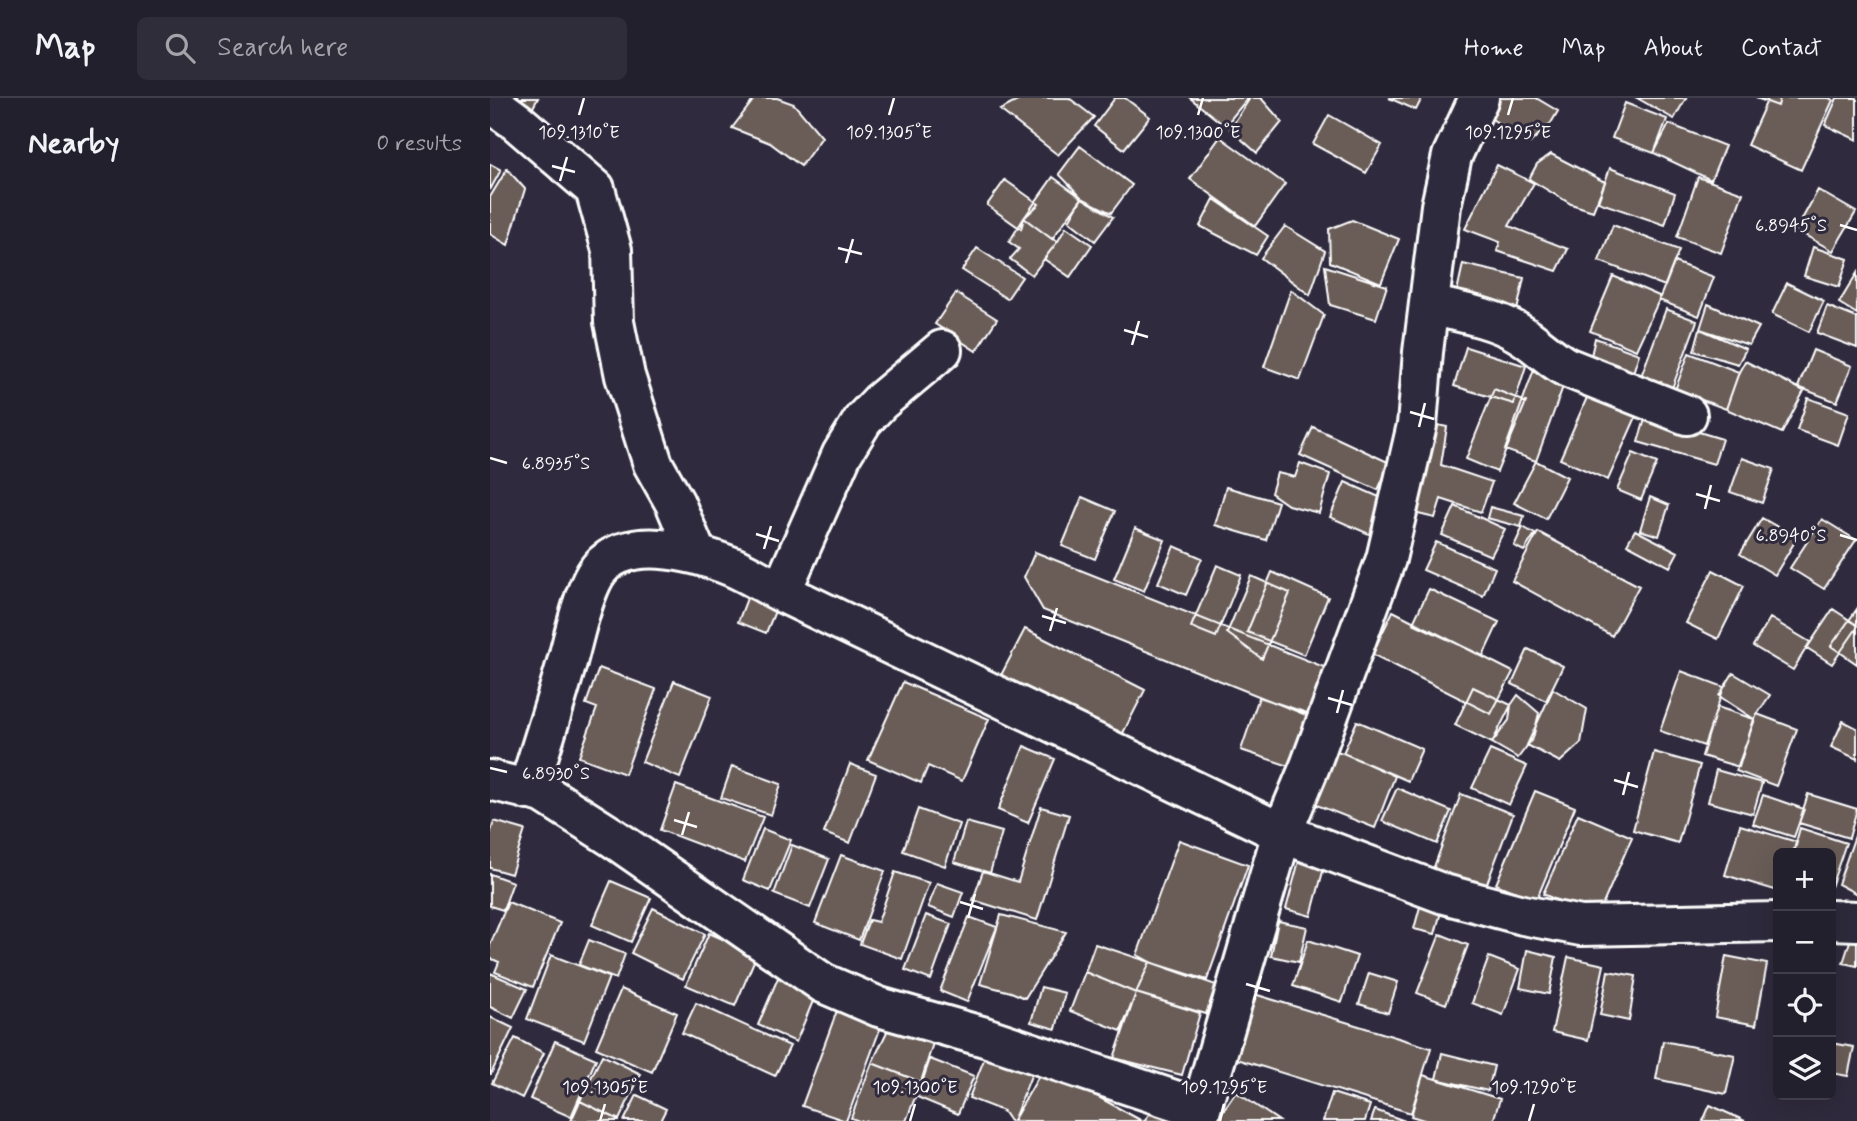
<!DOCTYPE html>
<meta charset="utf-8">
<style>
body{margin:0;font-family:Mynerve,sans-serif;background:#2f2d3a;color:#f1f3f6}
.controls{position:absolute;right:21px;bottom:21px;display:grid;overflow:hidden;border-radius:10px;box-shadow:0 7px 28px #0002}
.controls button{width:63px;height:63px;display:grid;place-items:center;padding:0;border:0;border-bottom:2px solid #403e4a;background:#23202e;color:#f1f3f6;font:35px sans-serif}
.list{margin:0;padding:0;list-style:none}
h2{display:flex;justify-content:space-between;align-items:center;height:91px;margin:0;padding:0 28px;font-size:30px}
h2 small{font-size:23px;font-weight:400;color:#a3a3aa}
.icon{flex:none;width:38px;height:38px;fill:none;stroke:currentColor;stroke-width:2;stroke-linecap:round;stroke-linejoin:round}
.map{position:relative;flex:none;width:1367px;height:1023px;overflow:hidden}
header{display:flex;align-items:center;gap:42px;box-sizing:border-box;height:98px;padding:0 35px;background:#23202e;border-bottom:2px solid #403e4a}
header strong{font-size:33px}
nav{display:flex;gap:38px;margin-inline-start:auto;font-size:24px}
.search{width:490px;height:63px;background:#2f2d3a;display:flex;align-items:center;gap:18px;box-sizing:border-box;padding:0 24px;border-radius:10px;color:#a3a3aa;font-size:26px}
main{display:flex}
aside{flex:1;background:#23202e}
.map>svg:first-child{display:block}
.building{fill:#6a5d59;stroke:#fff;stroke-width:2}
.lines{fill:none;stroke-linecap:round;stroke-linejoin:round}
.street-casing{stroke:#fff;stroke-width:44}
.street{stroke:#2f2a3d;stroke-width:38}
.ticks{fill:none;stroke:#fff;stroke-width:2.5}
.ticks-label{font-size:18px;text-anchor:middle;fill:#fff;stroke:#2f2a3d;stroke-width:6;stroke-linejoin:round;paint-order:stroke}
</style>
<header>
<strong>Map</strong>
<div class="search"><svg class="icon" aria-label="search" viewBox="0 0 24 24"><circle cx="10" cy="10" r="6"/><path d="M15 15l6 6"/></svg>Search here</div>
<nav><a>Home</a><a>Map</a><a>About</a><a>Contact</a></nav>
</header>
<main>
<aside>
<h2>Nearby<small>0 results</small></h2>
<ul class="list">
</ul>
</aside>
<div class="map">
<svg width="1367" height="1023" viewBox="0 0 1367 1023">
<rect width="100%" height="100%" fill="#2f2a3d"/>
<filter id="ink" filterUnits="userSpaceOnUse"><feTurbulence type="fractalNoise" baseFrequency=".0143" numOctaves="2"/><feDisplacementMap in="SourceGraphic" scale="14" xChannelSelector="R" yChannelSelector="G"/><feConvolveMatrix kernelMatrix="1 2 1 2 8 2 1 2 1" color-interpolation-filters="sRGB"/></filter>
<g filter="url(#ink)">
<path class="building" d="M15,0H48L40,15Z
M265,0H287L304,6L332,39L311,68L280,45L242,30Z
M533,0H579L604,19L568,57L510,12Z
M625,0H635L660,19L634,51L604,28Z
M700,0H758L735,28Z
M760,0H771L792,24L767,55L740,31Z
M899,0H932L926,12Z
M1008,0H1046L1068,13L1061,25L1040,45L997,18Z
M1147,0H1196L1184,21Z
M1266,0H1290L1288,8Z
M1278,0H1339L1343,2L1311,72L1257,47Z
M1347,0H1367V42L1335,27Z
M1135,5L1177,21L1164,55L1122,40Z
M839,17L892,47L876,75L823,46Z
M1179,26L1235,48L1221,82L1164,55Z
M730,39L795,86L765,128L700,81Z
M590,48L642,87L621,115L592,100L569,76Z
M1061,56L1115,84L1103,113L1081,106L1039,81L1047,66Z
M0,66L11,72L0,92Z
M1007,67L1044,85L1019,128L1078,151L1067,173L1007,153L1010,144L975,131Z
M1120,70L1185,95L1175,127L1108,104Z
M17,71L35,91L18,147L0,136V99Z
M563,79L592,100L562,141L534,120Z
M1208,79L1253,95L1231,155L1187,139Z
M515,82L549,106L534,120L531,131L497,107Z
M1328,92L1366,114L1343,153L1306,132Z
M592,100L623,119L605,143L579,123Z
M724,101L778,138L766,157L710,128Z
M534,120L562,141L568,143L542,177L520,161L529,151L519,144Z
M862,122L909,141L891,185L840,164L839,131Z
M1123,127L1189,152L1175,188L1109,163Z
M795,128L835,153L820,197L771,160Z
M576,129L602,147L580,179L554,161L568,143Z
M1323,149L1358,161L1349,189L1314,178Z
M487,150L532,179L517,201L472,172Z
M1184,164L1224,179L1209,218L1169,202Z
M973,166L1034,180L1025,222L964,207Z
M835,168L897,188L886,221L840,207Z
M1367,175V216L1349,205Z
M1123,178L1169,198V202L1146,252L1100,233Z
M1297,185L1334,203L1319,234L1282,216Z
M801,192L834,217L810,282L774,269Z
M466,195L507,221L486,253L445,226Z
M1218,206L1269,229L1259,247L1210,231Z
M1337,208L1367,220V250L1327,235Z
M1176,211L1207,223L1181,293L1150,281Z
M1210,231L1256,251L1248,266L1204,253Z
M1105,240L1149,256L1141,281L1098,271Z
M976,249L1036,268L1024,306L964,288Z
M1323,252L1362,268L1347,304L1308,289Z
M1199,255L1249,274L1236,311L1185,292Z
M1255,263L1314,293L1292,335L1236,311L1249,274Z
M1044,271L1075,283L1046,363L1015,352Z
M1102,288L1150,310L1118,382L1070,361Z
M1004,291L1036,304L1007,374L976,361Z
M1318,300L1359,315L1348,347L1307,332Z
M1156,318L1232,341L1224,366L1148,344Z
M939,325L957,329L951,367L1002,384L991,414L951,401L945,420L928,416Z
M823,329L900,365L888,392L810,357Z
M1143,355L1167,365L1151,402L1127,392Z
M1252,360L1284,371L1272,405L1240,394Z
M1046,363L1077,379L1056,421L1024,405Z
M810,365L840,376L829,415L798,407L781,395L787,375L805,379Z
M855,384L903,405L888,440L840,419Z
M736,389L788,404L776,442L725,427Z
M592,399L625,413L605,461L572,448Z
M1160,399L1179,407L1169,438L1150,432Z
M965,408L1015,431L1001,458L952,437Z
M1000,409L1034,418L1031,429L997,420Z
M1272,420L1307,440L1285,477L1250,456Z
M1332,421L1366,442L1334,491L1300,470Z
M1033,429L1045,436L1034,453L1024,448Z
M645,430L675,442L654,493L624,481Z
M1145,432L1188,454L1180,469L1137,446Z
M1048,434L1149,488L1122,538L1022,483Z
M946,444L1005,470L993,498L933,472Z
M684,448L712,460L696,497L668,485Z
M545,454L839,571L821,619L553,512L534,479Z
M727,467L751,477L726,539L701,529Z
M1223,472L1254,488L1228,541L1196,525Z
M782,474L838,499L814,557L757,534Z
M761,478L800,495L772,561L737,535Z
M939,491L1009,524L993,558L923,525Z
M259,495L288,506L276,535L248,524Z
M1343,511L1367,527V530L1342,566L1317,550Z
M1367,511V566L1341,548Z
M903,513L1023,574L1001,616L882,556Z
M1280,520L1320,544L1303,572L1263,548Z
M535,531L655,592L629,643L509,581Z
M1038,551L1073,568L1056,603L1022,586Z
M109,570L166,591L135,676L89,659L107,610L96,606Z
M1191,573L1234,589L1214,648L1170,633Z
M1243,575L1280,597L1264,621L1229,598Z
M184,583L222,598L190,680L152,664Z
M413,584L499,621L472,683L438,668L431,685L378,662Z
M983,589L1021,607L1002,645L965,627Z
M1063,591L1097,611L1091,645L1070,664L1037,647Z
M1028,597L1049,615L1043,640L1028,660L1002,645L1019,622L1021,607Z
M769,599L826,618L808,671L751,652Z
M1227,609L1264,621L1249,669L1212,658Z
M1267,616L1307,631L1286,688L1246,673Z
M867,623L932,651L918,683L853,655Z
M1353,623L1367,630V661L1341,649Z
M534,648L565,661L538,725L508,712Z
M839,651L853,655L905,678L885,730L819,704Z
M1000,652L1037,668L1019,707L982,690Z
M1164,654L1210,667L1188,745L1143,732Z
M360,666L386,676L360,745L334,735Z
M242,668L291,686L281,717L231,700Z
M1226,672L1272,685L1263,716L1218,704Z
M186,687L273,719L255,764L170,732Z
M907,690L961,713L947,746L892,723Z
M1045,693L1085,709L1046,803L1006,786Z
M971,696L1023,716L993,796L941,777Z
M1318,696L1367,711L1359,740L1309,725Z
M1273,697L1314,711L1304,739L1263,726Z
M551,709L579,717L547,822L483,802L493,773L528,784Z
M428,711L469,726L455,768L413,753Z
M1088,716L1142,739L1107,820L1053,796Z
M4,723L35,732L21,776L0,770V737Z
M476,724L512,734L500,775L464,764Z
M1250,727L1307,744L1304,755H1288V793L1235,777Z
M1310,730L1356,745L1341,789V755H1303Z
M273,731L301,742L280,793L253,782Z
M1367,732V796L1348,786Z
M689,742L758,767L717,882L660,864L647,857Z
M302,747L339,761L320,810L284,796Z
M351,757L395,773L369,842L325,825Z
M810,759L835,766L821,818L796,811Z
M405,774L439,785L412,861L370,846L379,822L388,824Z
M0,776L23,784L13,812L0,808Z
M121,783L161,800L141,844L102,827Z
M447,785L473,794L464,819L438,809Z
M18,804L70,825L43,889L5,874L9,864L0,860V847Z
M931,805L952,810L945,836L924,831Z
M163,810L215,836L193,881L141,855Z
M436,817L461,826L441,882L415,872Z
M511,817L576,834L535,900L521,894L490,886Z
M479,819L507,829L477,904L450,893Z
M788,823L817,829L809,864L781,858Z
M1363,834L1367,835V868L1353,865Z
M219,835L267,856L245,908L196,887Z
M950,836L978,847L956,906L927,895Z
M99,842L135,856L126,881L89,867Z
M818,842L867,858L852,904L803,888Z
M605,846L660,864L646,895L595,874Z
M1037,852L1066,859L1059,896L1030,890Z
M61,857L119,879L94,943L37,921Z
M1236,858L1277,866L1266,927L1225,919Z
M999,859L1030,871L1013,917L982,905Z
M1078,859L1114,867L1098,942L1062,934Z
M660,864L726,887L716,916L646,895Z
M1118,873L1146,878L1139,923L1110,917Z
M595,874L646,895L631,933L580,913Z
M0,875L37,891L23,920L0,909Z
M290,875L328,891L306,944L268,927Z
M879,875L908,884L898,915L869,906Z
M551,889L575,895L566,931L541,924Z
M131,891L187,915L162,974L106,950Z
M751,892L941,950L921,1015L731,956Z
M646,895L710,915L692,977L624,960Z
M206,905L300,948L285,978L192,935Z
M349,907L393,923L356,1023L312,1008Z
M0,919L23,930L1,976H0Z
M404,919L446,935L431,984L382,965Z
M25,940L54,955L32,1000L2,985Z
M65,943L106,961L81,1019L40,1001Z
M1173,943L1245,957L1236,996L1166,981Z
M1341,945L1364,949L1358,978L1341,975Z
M500,946L546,965L523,1023H520L513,1013L479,1000Z
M952,955L1004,968L998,993L946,981Z
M112,957L151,976L129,1022L90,1003Z
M440,961L484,978L468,1016L427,999Z
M382,965L431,984L416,1023H369L361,1020Z
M554,969L652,1023H523Z
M933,977L1010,1001L1003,1023H937L921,1018Z
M746,994L789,1023H726Z
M842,995L880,1007L875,1023H833Z
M147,997L176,1011L170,1023H134Z
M90,1003L129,1022V1023H81Z
M1220,1007L1255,1023H1213Z
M663,1011L691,1023H654Z
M885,1012L915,1023H881Z"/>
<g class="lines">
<defs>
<path id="street" d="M0,4L26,23L105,91L122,152L124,224L135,278L163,366L185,405L206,455
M939,207C968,214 1001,219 1027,234C1045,244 1058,259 1076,269L1197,317
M291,494L352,356L373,322L390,304L452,252
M0,682L53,695L122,739L333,885L389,909L495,939L711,1011
M38,692C51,649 65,607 77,564C84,539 92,499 105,477C131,433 205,454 243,469C259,476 275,486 291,494L792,735L954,796L1033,817L1091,828L1288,824
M1341,822L1367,823
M706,1023L711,1011L792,735L820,668L896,461L927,327L933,254L951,108L962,58L989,0"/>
</defs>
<use href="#street" class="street-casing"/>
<use href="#street" class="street"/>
</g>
</g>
<path class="ticks" d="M89,17L94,0M399,17L404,0M708,17L713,0M1018,17L1023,0M62,68L85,74M70,83L77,59M1350,127L1367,132M348,150L372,156M356,165L363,141M634,232L658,239M642,247L649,223M920,314L944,321M929,329L935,305M0,360L17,365M1206,396L1230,403M1215,411L1221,387M266,436L289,443M1350,437L1367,442M274,451L281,428M552,518L576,525M560,533L567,510M838,600L862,607M847,615L853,592M0,670L17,674M1124,682L1148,689M1133,697L1139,674M184,722L207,729M192,737L199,714M470,804L493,811M478,820L485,796M756,886L780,893M764,902L771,878M110,1023L115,1006M420,1023L425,1006M730,1023L734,1006M1039,1023L1044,1006"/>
<g class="ticks-label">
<text x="89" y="40">109.1310°E</text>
<text x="399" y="40">109.1305°E</text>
<text x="708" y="40">109.1300°E</text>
<text x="1018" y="40">109.1295°E</text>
<text x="1301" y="133">6.8945°S</text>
<text x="66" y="371">6.8935°S</text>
<text x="1301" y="443">6.8940°S</text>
<text x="66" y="681">6.8930°S</text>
<text x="115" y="995">109.1305°E</text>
<text x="425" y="995">109.1300°E</text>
<text x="734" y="995">109.1295°E</text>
<text x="1044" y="995">109.1290°E</text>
</g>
</svg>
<div class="controls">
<button>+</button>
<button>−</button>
<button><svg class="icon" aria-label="locate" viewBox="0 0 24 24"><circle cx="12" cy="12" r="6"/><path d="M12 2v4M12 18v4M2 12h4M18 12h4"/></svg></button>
<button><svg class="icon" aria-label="layers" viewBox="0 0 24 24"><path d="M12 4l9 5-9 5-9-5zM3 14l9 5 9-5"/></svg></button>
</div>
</div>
</main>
